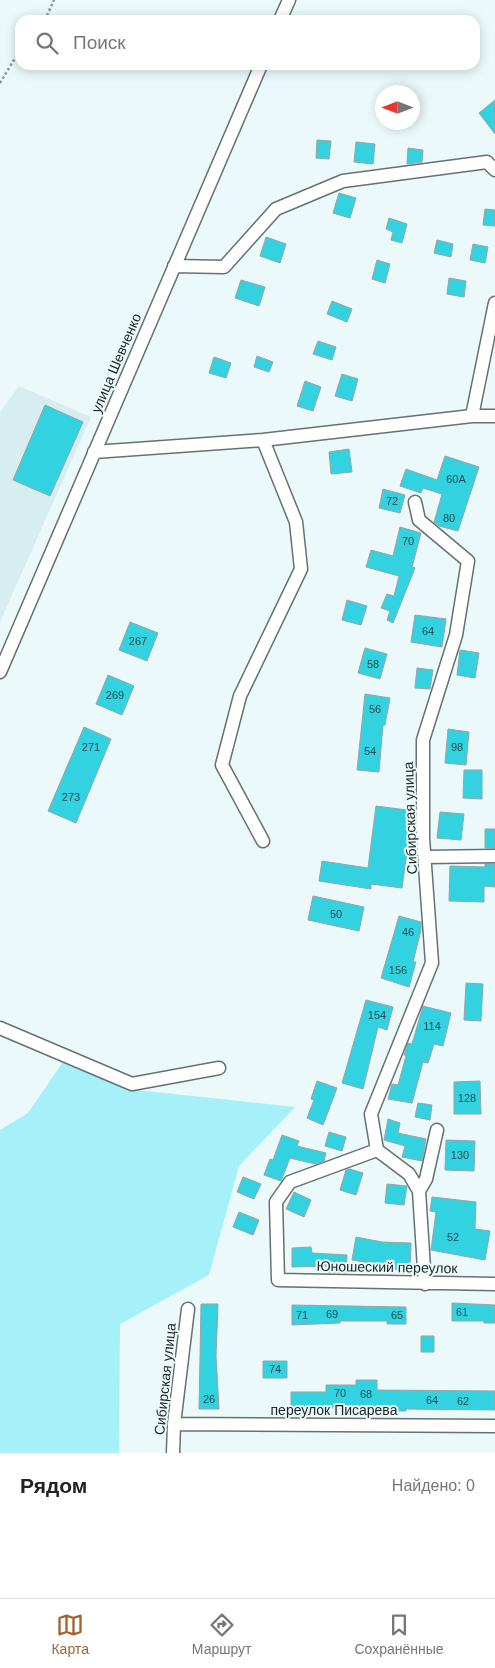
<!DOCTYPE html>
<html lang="ru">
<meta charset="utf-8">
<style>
body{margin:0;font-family:Helvetica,sans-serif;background:#f6f6f6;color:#222}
.compass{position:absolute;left:375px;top:85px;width:45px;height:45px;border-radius:50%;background:#fff;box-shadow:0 2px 12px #0003;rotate:270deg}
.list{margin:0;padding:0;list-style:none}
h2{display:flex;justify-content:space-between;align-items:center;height:65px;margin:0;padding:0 20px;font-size:21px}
h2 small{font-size:16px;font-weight:400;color:#767676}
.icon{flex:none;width:28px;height:28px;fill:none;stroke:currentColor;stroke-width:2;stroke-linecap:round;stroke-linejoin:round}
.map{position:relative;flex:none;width:495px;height:1453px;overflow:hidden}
.search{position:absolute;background:#fff;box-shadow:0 2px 12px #0003;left:15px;right:15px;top:15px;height:55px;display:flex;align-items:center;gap:12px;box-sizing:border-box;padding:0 18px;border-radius:15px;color:#767676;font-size:19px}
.sheet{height:145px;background:#fff}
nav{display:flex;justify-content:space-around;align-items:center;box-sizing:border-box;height:70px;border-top:1px solid #e0e0e0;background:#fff;font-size:14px;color:#767676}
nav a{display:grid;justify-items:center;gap:2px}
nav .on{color:#a56230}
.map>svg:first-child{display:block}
.built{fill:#d7eef1}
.green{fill:#a5f0f9}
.building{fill:#33d2e1;stroke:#98a4a5}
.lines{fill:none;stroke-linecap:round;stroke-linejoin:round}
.minor-casing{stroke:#657172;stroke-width:15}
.path{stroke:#8a9494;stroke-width:2.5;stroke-dasharray:2.5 2.5;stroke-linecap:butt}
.minor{stroke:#fff;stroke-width:12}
.labels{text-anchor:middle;stroke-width:4;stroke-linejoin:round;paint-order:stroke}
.number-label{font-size:11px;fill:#234f52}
.street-label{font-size:14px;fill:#1e2323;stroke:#ebf9fa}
</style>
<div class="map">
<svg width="495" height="1453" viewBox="0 0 495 1453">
<rect width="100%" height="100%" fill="#ebf9fa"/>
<path class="built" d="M19,386L91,417L0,622V412Z"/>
<path class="green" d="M65,1059L136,1090L295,1107L239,1166L209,1275L120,1324L119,1453H0V1130L28,1113Z"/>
<path class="building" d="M495,100V134L479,113Z
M317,140L331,141L329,159L316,158Z
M356,142L375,144L373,164L354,162Z
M408,148L423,150L422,162L407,164Z
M339,193L356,198L350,218L333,213Z
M485,209L495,210V226L483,225Z
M389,218L407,224L402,243L391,240L393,232L386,229Z
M266,237L286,244L280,263L260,256Z
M437,240L453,244L451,257L434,253Z
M473,244L488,247L485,263L470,260Z
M377,260L390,264L385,283L372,279Z
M449,278L466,281L464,297L447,294Z
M241,280L265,287L259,306L235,298Z
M332,301L352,309L347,322L327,314Z
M318,341L336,347L332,360L313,354Z
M257,356L273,362L269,372L254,367Z
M214,357L231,363L226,378L209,373Z
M342,374L358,379L352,401L335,396Z
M305,381L321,387L313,411L297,406Z
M45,405L83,422L50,496L13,480Z
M349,449L352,472L331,474L329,452Z
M445,456L479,467L458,531L439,526L434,522L442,494L423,488L421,493L400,486L406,469L437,480Z
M383,489L405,495L400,513L379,508Z
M400,527L421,533L412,567L415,568L393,623L387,620L390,611L381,608L387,594L394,596L399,576L366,567L371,550L393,556Z
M347,600L367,606L361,625L342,620Z
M415,615L446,619L442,647L411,642Z
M130,622L158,633L147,661L119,650Z
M365,648L387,654L380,679L358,673Z
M460,650L479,653L475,678L457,675Z
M417,668L433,670L430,689L415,688Z
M108,675L134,686L122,715L96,704Z
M365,694L390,698L385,725H383L379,772L357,770Z
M84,727L111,739L76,823L48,811Z
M448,729L469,732L466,765L445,763Z
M464,770H482V799L463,798Z
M376,806L415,811L409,859H406L402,888L371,884V889L319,881L322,861L368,868Z
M440,812L464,814L461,840L437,838Z
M485,829H495V848H485Z
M485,864H495V887L484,886V902L449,901L450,866L485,867Z
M313,896L364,907L359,931L308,920Z
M399,916L421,922V930L413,962H416L409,987L381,978Z
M466,983L483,984L481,1021L464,1020Z
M366,1000L393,1007L387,1030L378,1027L363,1089L342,1083Z
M423,1006L451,1013L443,1046L434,1044L428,1063L423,1062L412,1103L388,1099L392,1084L398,1085L406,1056L404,1055L408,1043L412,1044Z
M317,1081L337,1088L323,1125L307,1118L314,1100L311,1099Z
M480,1081L481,1114H454V1082Z
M418,1103L432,1105L430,1120L415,1117Z
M388,1119L400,1123L398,1133L426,1139L422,1161L402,1157L405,1146L384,1140Z
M329,1132L346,1137L342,1151L325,1146Z
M282,1135L299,1141L297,1146L326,1153L324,1161L315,1164L290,1158L281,1181L264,1175L270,1159L273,1160Z
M446,1140L475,1141L474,1171L445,1170Z
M350,1169L363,1173L356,1195L340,1190L346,1170Z
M243,1177L261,1184L254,1199L237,1192Z
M387,1184L407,1186L404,1205L385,1203Z
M294,1192L311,1200L304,1217L286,1209Z
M432,1197L476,1202L475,1229L490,1231L485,1260L431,1250L436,1212L430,1211Z
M239,1212L259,1220L253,1235L233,1227Z
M356,1237L382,1242L411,1243L410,1270L389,1269V1266L352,1260Z
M311,1247L312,1253L347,1255L346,1273L328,1272L329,1266L292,1267V1248Z
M452,1303L495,1305V1323H484V1321H452Z
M201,1304H218L216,1356L219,1409H199Z
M292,1305L406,1307V1324H387V1321H340V1323L292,1325Z
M421,1336H434V1352H421Z
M263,1361H287V1378H263Z
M356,1380H377V1390L495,1391V1410L406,1409V1411H389V1408H315V1412H291V1392H326V1385H356Z"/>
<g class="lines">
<defs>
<path id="minor" d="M280,20L289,0
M174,266L224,267L276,209L343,181L487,162L495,170
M472,416L495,303
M263,440L296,522L301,569L240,696L222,765L263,841
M94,452L263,440L472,416H495
M415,502L419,520L468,561L456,635L423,740V838L432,963L371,1114L377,1150L409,1174L419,1191L425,1284
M0,672L261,65
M426,857L495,856
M0,1028L132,1084L219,1068
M377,1150L290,1182L276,1202L278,1280L495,1284
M419,1191L426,1179L437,1130
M174,1424L495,1426
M173,1453L174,1424L188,1309"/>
</defs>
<use href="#minor" class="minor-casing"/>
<path class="path" d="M45,20L54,0
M0,83L20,50"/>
<use href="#minor" class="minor"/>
</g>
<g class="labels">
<g class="number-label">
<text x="456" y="483">60А</text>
<text x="392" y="505">72</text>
<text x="449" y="522">80</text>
<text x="408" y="545">70</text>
<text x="428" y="635">64</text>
<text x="138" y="645">267</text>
<text x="373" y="668">58</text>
<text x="115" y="699">269</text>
<text x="375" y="713">56</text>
<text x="91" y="751">271</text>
<text x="457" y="751">98</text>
<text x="370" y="755">54</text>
<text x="71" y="801">273</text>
<text x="336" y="918">50</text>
<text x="408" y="936">46</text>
<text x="398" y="974">156</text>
<text x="377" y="1019">154</text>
<text x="432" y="1030">114</text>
<text x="467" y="1102">128</text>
<text x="460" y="1159">130</text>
<text x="453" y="1241">52</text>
<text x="462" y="1316">61</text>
<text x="332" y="1318">69</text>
<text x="302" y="1319">71</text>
<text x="397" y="1319">65</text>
<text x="275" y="1373">74</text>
<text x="340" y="1397">70</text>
<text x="366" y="1398">68</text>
<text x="209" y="1403">26</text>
<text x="432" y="1404">64</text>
<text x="463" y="1405">62</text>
</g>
<g class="street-label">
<text transform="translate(116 363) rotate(-67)" y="5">улица Шевченко</text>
<text transform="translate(410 818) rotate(-92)" y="5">Сибирская улица</text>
<text transform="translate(387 1267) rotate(1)" y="5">Юношеский переулок</text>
<text transform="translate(165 1379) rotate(-84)" y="5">Сибирская улица</text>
<text x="334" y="1415">переулок Писарева</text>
</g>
</g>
</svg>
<svg class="compass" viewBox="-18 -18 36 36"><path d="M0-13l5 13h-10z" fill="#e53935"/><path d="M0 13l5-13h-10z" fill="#767676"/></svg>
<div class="search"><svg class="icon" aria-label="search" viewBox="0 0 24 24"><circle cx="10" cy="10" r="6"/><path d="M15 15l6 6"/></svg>Поиск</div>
</div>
<section class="sheet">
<h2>Рядом<small>Найдено: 0</small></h2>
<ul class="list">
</ul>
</section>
<nav>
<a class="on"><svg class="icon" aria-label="map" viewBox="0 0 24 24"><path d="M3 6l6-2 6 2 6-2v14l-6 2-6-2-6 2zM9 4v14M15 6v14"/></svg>Карта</a>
<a><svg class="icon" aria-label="directions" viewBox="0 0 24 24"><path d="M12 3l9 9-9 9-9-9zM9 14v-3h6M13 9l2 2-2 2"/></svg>Маршрут</a>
<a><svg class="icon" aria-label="saved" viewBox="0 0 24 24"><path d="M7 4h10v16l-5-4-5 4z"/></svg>Сохранённые</a>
</nav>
